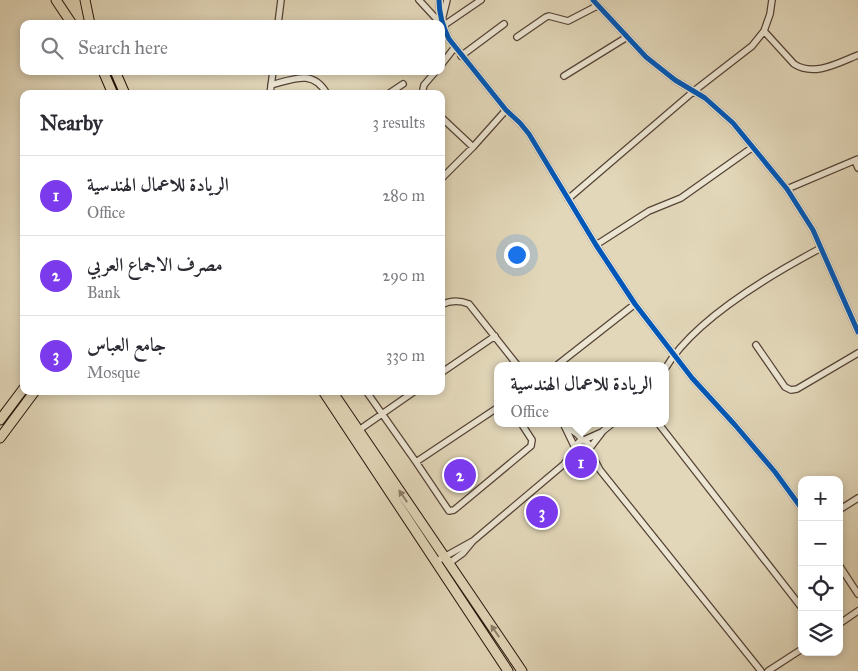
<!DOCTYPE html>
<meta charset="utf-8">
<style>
body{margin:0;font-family:"IM FELL Great Primer",Amiri,serif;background:#f2f2f3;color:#2b2b33}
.controls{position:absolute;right:15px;bottom:15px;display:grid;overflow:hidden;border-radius:10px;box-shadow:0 2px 8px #0003}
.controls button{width:45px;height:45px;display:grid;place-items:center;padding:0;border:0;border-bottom:1px solid #e1e1e2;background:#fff;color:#2b2b33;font:25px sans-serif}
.you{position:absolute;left:516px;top:254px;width:18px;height:18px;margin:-12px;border:4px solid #fff;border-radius:50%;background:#1a73e8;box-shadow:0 0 0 8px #1a73e833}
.badge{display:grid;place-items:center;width:32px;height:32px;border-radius:50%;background:#7c3aed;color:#fff;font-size:16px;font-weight:700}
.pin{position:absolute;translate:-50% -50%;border:2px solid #fff;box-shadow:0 1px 5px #0006}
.popup{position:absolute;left:494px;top:362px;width:175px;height:65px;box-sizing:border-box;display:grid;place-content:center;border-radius:10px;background:#fff;filter:drop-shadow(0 1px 4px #0005);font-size:16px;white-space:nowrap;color:#7c7c81}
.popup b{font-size:19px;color:#2b2b33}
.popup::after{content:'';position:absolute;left:50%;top:100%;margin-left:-10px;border:10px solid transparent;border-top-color:#fff}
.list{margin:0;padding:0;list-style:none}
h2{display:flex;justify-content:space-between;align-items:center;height:65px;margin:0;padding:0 20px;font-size:21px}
h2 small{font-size:16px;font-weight:400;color:#7c7c81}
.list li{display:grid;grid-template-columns:32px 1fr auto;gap:15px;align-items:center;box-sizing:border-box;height:80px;padding:0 20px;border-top:1px solid #e1e1e2}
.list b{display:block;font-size:19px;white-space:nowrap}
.list p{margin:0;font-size:16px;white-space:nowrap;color:#7c7c81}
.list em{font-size:16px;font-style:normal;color:#7c7c81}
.icon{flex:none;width:28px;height:28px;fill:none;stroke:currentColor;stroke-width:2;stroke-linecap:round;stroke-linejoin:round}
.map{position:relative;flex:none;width:858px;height:671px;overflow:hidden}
.search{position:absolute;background:#fff;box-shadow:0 2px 8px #0003;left:20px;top:20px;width:425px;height:55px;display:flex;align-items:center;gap:12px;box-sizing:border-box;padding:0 18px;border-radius:10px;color:#7c7c81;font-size:19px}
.panel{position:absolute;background:#fff;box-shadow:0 2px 8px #0003;left:20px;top:90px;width:425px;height:305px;border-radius:10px}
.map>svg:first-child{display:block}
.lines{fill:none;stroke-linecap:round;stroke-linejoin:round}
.street-casing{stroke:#554336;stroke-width:8}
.primary-casing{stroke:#26120a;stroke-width:11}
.street{stroke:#ece5d2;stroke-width:5.5}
.primary{stroke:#e2d7b9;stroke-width:9}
.cycleway-casing{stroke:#ece5d2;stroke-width:8}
.cycleway{stroke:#0057b8;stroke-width:5}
.oneway{fill:#8d7e6a}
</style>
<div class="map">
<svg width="858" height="671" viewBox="0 0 858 671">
<rect width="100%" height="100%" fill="#e2d7b9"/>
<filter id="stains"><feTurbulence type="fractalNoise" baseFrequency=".004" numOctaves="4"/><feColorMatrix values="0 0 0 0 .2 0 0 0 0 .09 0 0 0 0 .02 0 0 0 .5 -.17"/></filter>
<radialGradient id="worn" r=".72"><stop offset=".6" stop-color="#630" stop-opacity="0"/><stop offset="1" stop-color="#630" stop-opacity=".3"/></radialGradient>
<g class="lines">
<defs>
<path id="street" d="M419,0L443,26L481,0
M439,0C439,14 443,27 449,39L506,110L520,123L529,134L596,245L635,304L692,378L735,425L775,472L802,509
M593,0L646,57L675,80L705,98L733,123L787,189L813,230L858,332
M442,20L447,0
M278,24L281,0
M764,31L794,64C814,77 838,63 858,55
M517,37L546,17L549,16L568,21L597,6
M461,56L504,24
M441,65L455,47
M564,76L627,37
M271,85C294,79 313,69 327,94
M270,94L273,71
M388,94L403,84
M422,94L424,85L436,71
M441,117L473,147
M855,161L858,168
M441,179L473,147L506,110
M787,189L858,159
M568,199L694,91L752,46L764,31L770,14L772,0
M596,245L649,211L681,198L753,147
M441,305C451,300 459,300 469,304L518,366
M756,345L785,387L791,390L797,389L858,353
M556,366L635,304
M665,369C693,320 772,274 821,248
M441,373L495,336
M366,391L416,462L449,511L454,510L531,446L532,440L521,423
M563,423L578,454L586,455L590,451V446L586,441H580L575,446
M658,423L802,608
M565,425L577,434L583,440
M359,430L415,391
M584,440L602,432
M590,448L603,431L613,423
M590,451L600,470L761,671
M416,462L497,408
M564,464L575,449
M839,510L858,498
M435,562L473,541
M448,564L463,553L473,541L563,465L580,456
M839,565L858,594
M839,624L858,611
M768,671L802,649"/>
<path id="primary" d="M56,0L72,24
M85,0L90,24
M103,71L113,94
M115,71L125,94
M323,391L508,671
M332,391L522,671
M0,420L24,388
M0,438L35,391"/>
</defs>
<use href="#street" class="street-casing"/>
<use href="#primary" class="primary-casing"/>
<use href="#street" class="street"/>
<use href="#primary" class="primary"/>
<defs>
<path id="cycleway" d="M439,0C439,14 443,27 449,39L506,110L520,123L529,134L596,245L635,304L692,378L735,425L775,472L802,509
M593,0L646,57L675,80L705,98L733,123L787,189L813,230L858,332"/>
</defs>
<use href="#cycleway" class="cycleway-casing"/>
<use href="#cycleway" class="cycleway"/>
</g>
<defs><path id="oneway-solid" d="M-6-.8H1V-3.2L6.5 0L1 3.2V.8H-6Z" transform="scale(1.25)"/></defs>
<g class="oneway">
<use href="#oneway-solid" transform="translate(403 496) rotate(-124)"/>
<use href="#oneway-solid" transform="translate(495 631) rotate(-124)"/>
</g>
<rect width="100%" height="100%" filter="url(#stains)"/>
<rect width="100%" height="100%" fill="url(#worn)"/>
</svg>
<div class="controls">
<button>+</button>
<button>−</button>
<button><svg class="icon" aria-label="locate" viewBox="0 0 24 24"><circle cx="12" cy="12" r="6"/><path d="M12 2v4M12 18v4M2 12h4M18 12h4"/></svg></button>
<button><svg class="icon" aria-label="layers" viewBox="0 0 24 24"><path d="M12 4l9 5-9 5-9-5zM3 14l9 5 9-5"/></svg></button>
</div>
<div class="you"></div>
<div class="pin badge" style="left:581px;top:462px">1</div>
<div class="popup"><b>الريادة للاعمال الهندسية</b>Office</div>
<div class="pin badge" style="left:460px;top:475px">2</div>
<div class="pin badge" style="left:542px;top:512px">3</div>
<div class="search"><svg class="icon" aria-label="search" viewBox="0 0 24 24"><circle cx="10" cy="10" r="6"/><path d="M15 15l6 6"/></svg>Search here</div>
<section class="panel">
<h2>Nearby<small>3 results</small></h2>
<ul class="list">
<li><span class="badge">1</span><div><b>الريادة للاعمال الهندسية</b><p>Office</p></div><em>280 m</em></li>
<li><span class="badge">2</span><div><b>مصرف الاجماع العربي</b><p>Bank</p></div><em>290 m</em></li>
<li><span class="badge">3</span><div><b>جامع العباس</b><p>Mosque</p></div><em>330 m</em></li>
</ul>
</section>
</div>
